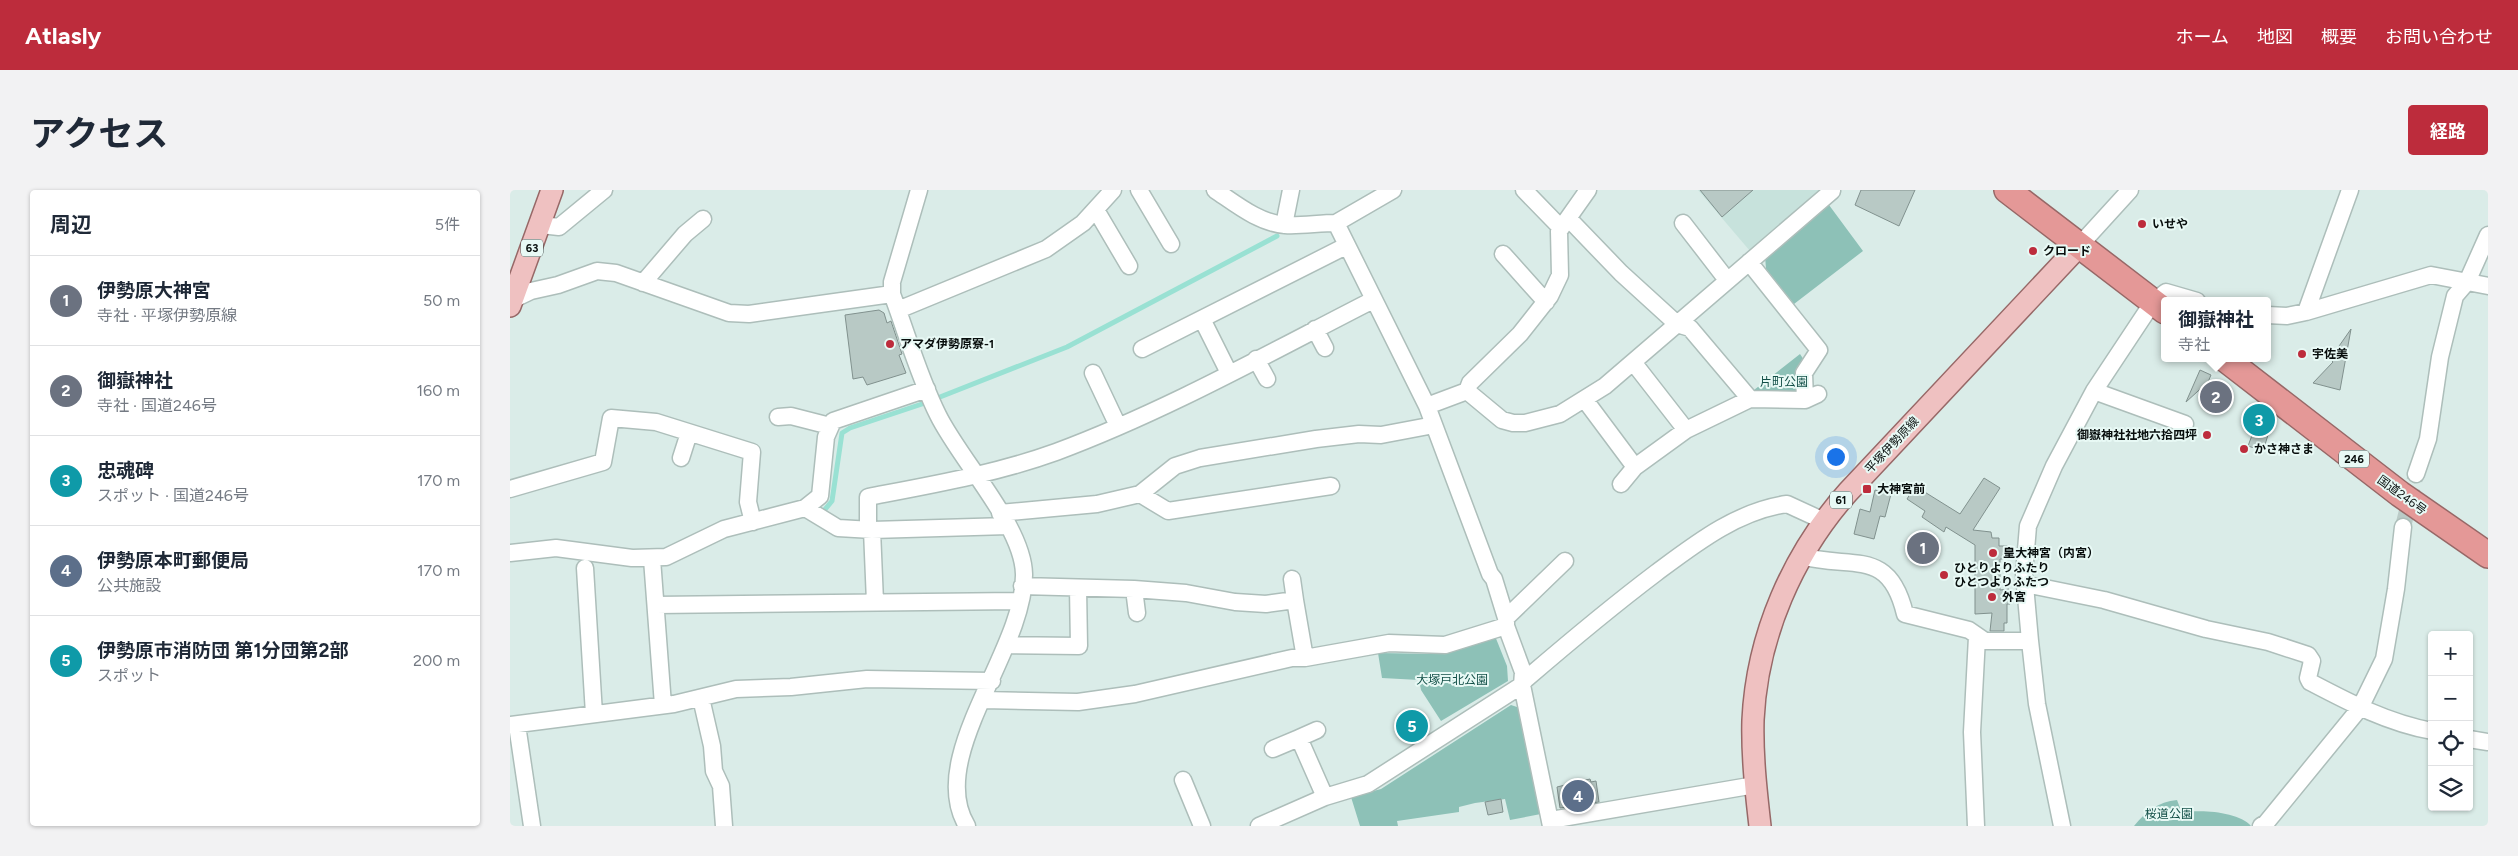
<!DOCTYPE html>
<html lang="ja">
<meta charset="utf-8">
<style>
body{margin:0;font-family:Figtree,"Noto Sans JP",sans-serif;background:#f2f2f3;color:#1f2937}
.controls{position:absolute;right:15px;bottom:15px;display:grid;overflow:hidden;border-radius:5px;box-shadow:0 1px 4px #0004}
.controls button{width:45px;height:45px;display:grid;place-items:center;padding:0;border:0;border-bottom:1px solid #e0e1e3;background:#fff;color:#1f2937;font:25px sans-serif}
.you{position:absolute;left:1325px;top:266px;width:18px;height:18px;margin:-12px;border:4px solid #fff;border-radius:50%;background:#1a73e8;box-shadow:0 0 0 8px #1a73e833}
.badge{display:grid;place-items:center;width:32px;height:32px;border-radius:50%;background:#bd2c3c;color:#fff;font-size:16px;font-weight:700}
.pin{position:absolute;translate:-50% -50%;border:2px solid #fff;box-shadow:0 1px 5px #0006}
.popup{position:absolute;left:1651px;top:107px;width:110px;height:65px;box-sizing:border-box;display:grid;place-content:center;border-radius:5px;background:#fff;filter:drop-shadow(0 1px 4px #0005);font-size:16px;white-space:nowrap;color:#747a83}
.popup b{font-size:19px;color:#1f2937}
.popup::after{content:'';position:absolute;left:50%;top:100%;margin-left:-10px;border:10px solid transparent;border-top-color:#fff}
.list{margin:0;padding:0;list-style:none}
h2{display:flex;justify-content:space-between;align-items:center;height:65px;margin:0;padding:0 20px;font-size:21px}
h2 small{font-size:16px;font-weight:400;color:#747a83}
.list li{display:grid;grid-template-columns:32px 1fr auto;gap:15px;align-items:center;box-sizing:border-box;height:90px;padding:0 20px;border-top:1px solid #e0e1e3}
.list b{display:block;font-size:19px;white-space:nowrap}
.list p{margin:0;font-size:16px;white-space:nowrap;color:#747a83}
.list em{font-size:16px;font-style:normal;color:#747a83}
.icon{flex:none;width:28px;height:28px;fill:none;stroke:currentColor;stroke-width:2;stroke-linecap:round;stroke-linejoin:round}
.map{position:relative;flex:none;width:1978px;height:636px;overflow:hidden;border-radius:5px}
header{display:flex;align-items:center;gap:30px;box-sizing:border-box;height:70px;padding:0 25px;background:#bd2c3c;color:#fff}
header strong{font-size:24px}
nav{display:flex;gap:28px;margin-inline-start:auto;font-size:18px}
.intro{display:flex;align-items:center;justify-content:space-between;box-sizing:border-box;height:120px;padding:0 30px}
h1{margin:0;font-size:35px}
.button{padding:12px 22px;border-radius:5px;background:#bd2c3c;color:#fff;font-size:18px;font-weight:700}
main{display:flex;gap:30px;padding:0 30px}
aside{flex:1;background:#fff;border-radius:5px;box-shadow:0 1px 4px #0004}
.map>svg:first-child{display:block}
.built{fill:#c7e2dc}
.green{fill:#8dc1b7}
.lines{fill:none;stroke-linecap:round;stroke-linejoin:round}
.stream{stroke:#99e1d3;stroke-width:5}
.building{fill:#b8c9c5;stroke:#81918e}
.minor-tunnel{stroke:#bacbc7;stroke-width:16;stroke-dasharray:16 8;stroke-linecap:butt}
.minor-casing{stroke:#adbeba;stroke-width:19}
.major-casing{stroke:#976867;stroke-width:24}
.highway-casing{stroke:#976867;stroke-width:28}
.minor{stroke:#fff;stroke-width:16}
.major{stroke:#efc1c1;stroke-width:21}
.highway{stroke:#e49897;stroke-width:25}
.poi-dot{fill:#bd2c3c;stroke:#e8f9f5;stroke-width:2}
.labels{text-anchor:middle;stroke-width:4;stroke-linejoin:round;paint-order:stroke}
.shield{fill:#e8f9f5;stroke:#4b5453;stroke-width:1}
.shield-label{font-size:11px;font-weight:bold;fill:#080e0d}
.poi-label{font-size:12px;font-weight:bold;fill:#080e0d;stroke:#e8f9f5;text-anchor:start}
.park-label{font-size:12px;fill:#124f47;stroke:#e8f9f5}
.street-label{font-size:12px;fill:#080e0d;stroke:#e8f9f5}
</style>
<header>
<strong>Atlasly</strong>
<nav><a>ホーム</a><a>地図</a><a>概要</a><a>お問い合わせ</a></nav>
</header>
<div class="intro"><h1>アクセス</h1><a class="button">経路</a></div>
<main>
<aside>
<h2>周辺<small>5件</small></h2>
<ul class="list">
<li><span class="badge" style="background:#6b7280">1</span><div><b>伊勢原大神宮</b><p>寺社 · 平塚伊勢原線</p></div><em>50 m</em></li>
<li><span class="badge" style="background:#6b7280">2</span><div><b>御嶽神社</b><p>寺社 · 国道246号</p></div><em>160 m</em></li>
<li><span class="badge" style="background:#0f9aa8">3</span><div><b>忠魂碑</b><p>スポット · 国道246号</p></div><em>170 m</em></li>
<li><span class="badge" style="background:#5c6f8a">4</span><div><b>伊勢原本町郵便局</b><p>公共施設</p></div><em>170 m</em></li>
<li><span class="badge" style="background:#0f9aa8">5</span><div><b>伊勢原市消防団 第1分団第2部</b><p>スポット</p></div><em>200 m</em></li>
</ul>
</aside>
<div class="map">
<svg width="1978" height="636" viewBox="0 0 1978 636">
<rect width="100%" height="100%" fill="#daece8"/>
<path class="built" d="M1188,0H1314L1240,61Z"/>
<path class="green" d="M1319,15L1353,61L1284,114L1256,79L1255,66Z
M1290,164L1294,170L1287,199L1284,204L1247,203L1244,200Z
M985,446L997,476L998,491L931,531L911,500L909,490L872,488L868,463L927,464Z
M1001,515L1010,518L1036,623L1000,630L995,609L965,613L949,617V622L887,631L888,636H850L841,607L871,599Z
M1667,610L1672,623C1690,619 1729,622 1741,636H1624C1636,621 1648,612 1667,610Z"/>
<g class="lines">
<path class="stream" d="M430,207L557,157L767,46
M312,323L322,311L332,243L340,238L415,213"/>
</g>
<path class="building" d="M1190,0H1243L1212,27Z
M1351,0H1405L1389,36L1345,15Z
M369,120L374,123L377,133L381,131L392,164L389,165L396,183L357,195L353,187L343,189L335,125Z
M1841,139L1830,200L1803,193L1823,172L1820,169Z
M1690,180L1701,185L1698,192L1676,212Z
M1744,240L1758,245L1753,261L1738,256Z
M1474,288L1490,298L1463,340L1481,342L1482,348H1489V356H1500V369H1490V400L1499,399L1500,414H1497V433H1494V441H1480L1482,423L1465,424V355L1436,337L1434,342L1412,327L1415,321L1397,309L1405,296L1450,324Z
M1365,300L1381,304L1375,327L1370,326L1364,349L1344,344L1350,319L1360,322Z
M904,523L915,540L900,549L890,532Z
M1080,589L1081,592L1086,591L1089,612L1050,618L1047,597Z
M991,609L993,622L978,625L975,612Z"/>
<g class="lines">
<path class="minor-tunnel" d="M1893,337L1906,284"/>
<defs>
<path id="minor" d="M409,0L382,92V104C397,144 409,187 428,225C450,270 513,336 514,384C515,461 415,567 457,636
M629,0L661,54
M705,0C726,14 749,33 775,35C791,36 809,33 826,33L917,216L980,384L984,389L996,428V436L1013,482L1012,495L1041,636
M1014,0L1050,37
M586,20L619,76
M1059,29L1111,83L1167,134L1180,138L1240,209
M826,33L883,0
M1173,33L1217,90
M31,35L49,37L94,0
M774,35L781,0
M1569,56L1620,0
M993,64L1036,112
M1239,72L1309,160L1294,183L1295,210
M133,93L175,44L193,29
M0,111L21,101L48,95L87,81L106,83L219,123L239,124L382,104
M388,120L536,59L573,33L603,0
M1796,122L1840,0
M1757,125L1777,126L1796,122L1921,85L1978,96
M692,129L719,183
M805,139L815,158
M632,159L836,56
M746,169L757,189
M1123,172L1176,240
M583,183L608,236
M957,201L992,230L1003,233H1015L1050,224L1095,196L1322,1
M1584,201L1675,234
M1075,210L1125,277
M917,216L957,201L960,193L1010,144L1040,106L1050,85L1049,41L1078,0
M268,227L281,226L320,236
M171,268L179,243
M1906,284L1918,249L1930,167L1945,106L1957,92L1978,45
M1111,294L1125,277L1176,240L1240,209L1295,210L1308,204
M0,299L93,272L101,228L146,232L242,262L238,312L243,332
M630,304L658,321L821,296
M295,318L328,338L362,340L498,336
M490,323L587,314L630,304L665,276L690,268L806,249L849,244L871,245L924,235
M358,339V307C421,295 485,284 546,262C656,221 759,163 863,110
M362,340L365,412
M0,363L46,358L122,368L156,367L214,339L295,318L310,306L316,247L323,231L417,199
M1291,366C1343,380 1379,357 1395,424L1459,440L1475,451H1520L1514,384L1518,336L1544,276L1584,201L1643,112L1656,102L1687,111
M142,369L153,515
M75,378L84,524
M782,389L785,410
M1515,394L1594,410L1696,439L1758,452L1798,465L1802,471L1798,488L1800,492C1840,513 1878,533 1922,541
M512,396L624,399L676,403L725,412L756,414L785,410L795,468
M624,399L627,423
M146,415L510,411
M996,428L1055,371
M1520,451L1527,514L1552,636
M496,455L569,456L568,398
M191,508L202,556L204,581L211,596L214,636
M473,510L568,512L625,504L782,468H795L879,453L935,455L996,436
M0,535L164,514L226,499L281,497L357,489L482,491
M7,535L22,636
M807,540L789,548L815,607
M1959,549L1978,552
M763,559L789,548
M673,590L692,636
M1041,630L1245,595
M749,636L815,607L858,594L1012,495L1015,490C1058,453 1101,417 1146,383C1185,354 1227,321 1277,314L1314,331
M1466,636L1462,542L1467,447
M1751,636L1756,633L1850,518L1874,469L1886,399L1893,337"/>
<path id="major" d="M0,116L42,0
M1250,636C1246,601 1242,565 1243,530C1247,445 1283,364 1338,302L1569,56"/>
<path id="highway" d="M1497,0L1655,121
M1714,168L1890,304L1978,365"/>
</defs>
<use href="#minor" class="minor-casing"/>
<use href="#major" class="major-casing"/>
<use href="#highway" class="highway-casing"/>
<use href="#minor" class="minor"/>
<use href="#major" class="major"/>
<use href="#highway" class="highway"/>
</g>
<g class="poi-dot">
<circle cx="1632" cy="34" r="5"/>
<circle cx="1523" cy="61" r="5"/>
<circle cx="380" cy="154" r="5"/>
<circle cx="1792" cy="164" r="5"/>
<circle cx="1697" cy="245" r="5"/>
<circle cx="1734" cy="259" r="5"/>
<rect x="1352" y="294" width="10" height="10" rx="2.5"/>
<circle cx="1483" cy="363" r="5"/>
<circle cx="1434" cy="385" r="5"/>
<circle cx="1482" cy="407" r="5"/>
</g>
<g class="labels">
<g class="shield">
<rect x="11" y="49.5" width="22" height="17" rx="4"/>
<rect x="1829" y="260.5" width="30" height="17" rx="4"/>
<rect x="1320" y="301.5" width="22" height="17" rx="4"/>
</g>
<g class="shield-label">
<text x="22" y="62">63</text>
<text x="1844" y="273">246</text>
<text x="1331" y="314">61</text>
</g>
<g class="poi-label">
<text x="1642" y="38">いせや</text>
<text x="1533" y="65">クロード</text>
<text x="390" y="158">アマダ伊勢原寮-1</text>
<text x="1802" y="168">宇佐美</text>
<text x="1687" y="249" text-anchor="end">御嶽神社社地六拾四坪</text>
<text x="1744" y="263">かさ神さま</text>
<text x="1367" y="303">大神宮前</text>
<text x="1493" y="367">皇大神宮（内宮）</text>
<text x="1444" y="382">ひとりよりふたり<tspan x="1444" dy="14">ひとつよりふたつ</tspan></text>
<text x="1492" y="411">外宮</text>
</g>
<g class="park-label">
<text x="1274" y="196">片町公園</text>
<text x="942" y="494">大塚戸北公園</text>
<text x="1659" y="628">桜道公園</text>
</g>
<g class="street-label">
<text transform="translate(1382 255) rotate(-47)" y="4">平塚伊勢原線</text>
<text transform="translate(1892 305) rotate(36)" y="4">国道246号</text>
</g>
</g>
</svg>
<div class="controls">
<button>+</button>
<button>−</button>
<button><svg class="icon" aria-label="locate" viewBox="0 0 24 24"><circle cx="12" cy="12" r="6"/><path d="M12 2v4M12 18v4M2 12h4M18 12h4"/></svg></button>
<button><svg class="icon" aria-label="layers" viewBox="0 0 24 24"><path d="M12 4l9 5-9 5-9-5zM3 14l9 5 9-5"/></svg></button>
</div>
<div class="you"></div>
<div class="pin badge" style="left:1413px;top:358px;background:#6b7280">1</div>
<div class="pin badge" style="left:1706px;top:207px;background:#6b7280">2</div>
<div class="popup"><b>御嶽神社</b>寺社</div>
<div class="pin badge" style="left:1749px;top:230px;background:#0f9aa8">3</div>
<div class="pin badge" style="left:1068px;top:606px;background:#5c6f8a">4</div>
<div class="pin badge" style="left:902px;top:536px;background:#0f9aa8">5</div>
</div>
</main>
